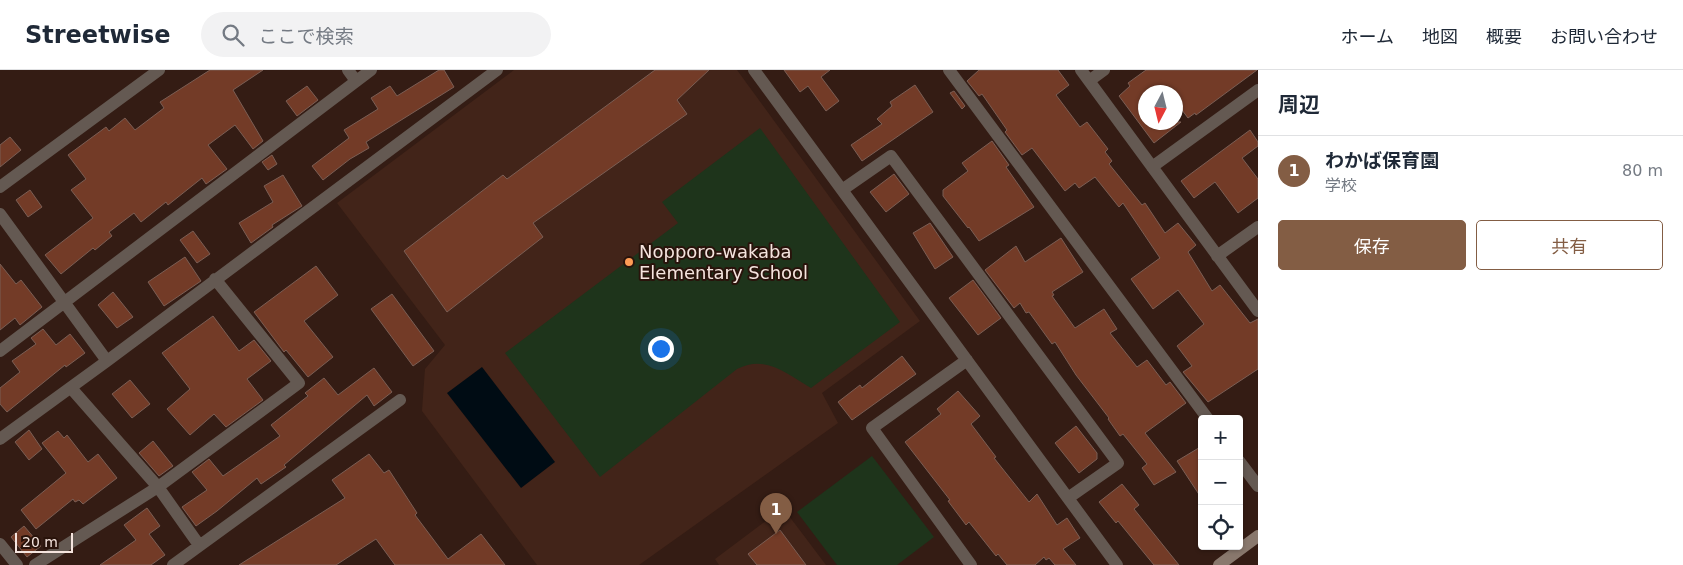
<!DOCTYPE html>
<html lang="ja">
<meta charset="utf-8">
<style>
body{margin:0;font-family:"DejaVu Sans","Noto Sans JP",sans-serif;background:#f2f2f3;color:#1f2937}
.controls{position:absolute;right:15px;bottom:15px;display:grid;overflow:hidden;border-radius:5px;box-shadow:0 1px 4px #0004}
.controls button{width:45px;height:45px;display:grid;place-items:center;padding:0;border:0;border-bottom:1px solid #e0e1e3;background:#fff;color:#1f2937;font:25px sans-serif}
.compass{position:absolute;left:1138px;top:15px;width:45px;height:45px;border-radius:50%;background:#fff;box-shadow:0 1px 4px #0004;rotate:187deg}
.scale{position:absolute;left:15px;bottom:12px;width:58px;box-sizing:border-box;padding-left:5px;border:2px solid #f5e4de;border-top:0;font-size:14px;line-height:18px;white-space:nowrap;color:#f5e4de;-webkit-text-stroke:4px #29130b;paint-order:stroke}
.you{position:absolute;left:660px;top:278px;width:18px;height:18px;margin:-12px;border:4px solid #fff;border-radius:50%;background:#1a73e8;box-shadow:0 0 0 8px #1a73e833}
.badge{display:grid;place-items:center;width:32px;height:32px;border-radius:50%;background:#835d44;color:#fff;font-size:16px;font-weight:700}
.pin{position:absolute;translate:-50% -41px;filter:drop-shadow(0 1px 2px #0008)}
.pin::after{content:'';position:absolute;top:26px;width:18px;height:15px;background:inherit;clip-path:polygon(0 0,100% 0,50% 100%)}
.list{margin:0;padding:0;list-style:none}
h2{display:flex;justify-content:space-between;align-items:center;height:65px;margin:0;padding:0 20px;font-size:21px}
h2 small{font-size:16px;font-weight:400;color:#747a83}
.list li{display:grid;grid-template-columns:32px 1fr auto;gap:15px;align-items:center;box-sizing:border-box;height:70px;padding:0 20px;border-top:1px solid #e0e1e3}
.list b{display:block;font-size:19px;white-space:nowrap}
.list p{margin:0;font-size:16px;white-space:nowrap;color:#747a83}
.list em{font-size:16px;font-style:normal;color:#747a83}
.actions{display:flex;gap:10px;padding:15px 20px}
.actions a{flex:1;padding:11px 0;border:1px solid #835d44;border-radius:5px;text-align:center;font-size:18px;color:#835d44}
.actions .main{background:#835d44;color:#fff}
.icon{flex:none;width:28px;height:28px;fill:none;stroke:currentColor;stroke-width:2;stroke-linecap:round;stroke-linejoin:round}
.map{position:relative;flex:none;width:1258px;height:495px;overflow:hidden}
header{display:flex;align-items:center;gap:30px;box-sizing:border-box;height:70px;padding:0 25px;background:#fff;border-bottom:1px solid #e0e1e3}
header strong{font-size:24px}
nav{display:flex;gap:28px;margin-inline-start:auto;font-size:18px}
.search{width:350px;height:45px;background:#f2f2f3;display:flex;align-items:center;gap:12px;box-sizing:border-box;padding:0 18px;border-radius:28px;color:#747a83;font-size:19px}
main{display:flex}
aside{flex:1;background:#fff}
.map>svg:first-child{display:block}
.built{fill:#422419}
.green{fill:#1e341b}
.water{fill:#000c14}
.building{fill:#733b27;stroke:#7b5e54}
.lines{fill:none;stroke-linecap:round;stroke-linejoin:round}
.street{stroke:#645952;stroke-width:12}
.secondary{stroke:#89786d;stroke-width:12}
.poi-dot{fill:#fd9c55;stroke:#29130b;stroke-width:2}
.labels{text-anchor:middle;stroke-width:4;stroke-linejoin:round;paint-order:stroke}
.poi-label{font-size:18px;fill:#f5e4de;stroke:#29130b;text-anchor:start}
</style>
<header>
<strong>Streetwise</strong>
<div class="search"><svg class="icon" aria-label="search" viewBox="0 0 24 24"><circle cx="10" cy="10" r="6"/><path d="M15 15l6 6"/></svg>ここで検索</div>
<nav><a>ホーム</a><a>地図</a><a>概要</a><a>お問い合わせ</a></nav>
</header>
<main>
<div class="map">
<svg width="1258" height="495" viewBox="0 0 1258 495">
<rect width="100%" height="100%" fill="#341c14"/>
<path class="built" d="M514,0H737L920,251L822,323L838,353L639,495H537L422,341L425,299L445,275L337,133Z
M783,438L826,495H719L715,489Z"/>
<path class="green" d="M760,58L900,252L811,318C787,304 766,284 737,299L600,407L505,283L678,153L662,132Z
M872,386L934,467L897,495H837L797,442Z"/>
<path class="water" d="M482,297L555,392L521,418L447,323Z"/>
<path class="building" d="M210,0H263L233,20L263,71L253,79L235,55L208,75L227,99L206,114L202,108L168,135L166,132L141,152L134,143L109,162L112,166L95,180L93,178L61,204L45,185L93,148L71,120L86,109L68,85L106,57L109,61L125,48L135,60L164,38L160,32Z
M439,0H444L454,17L366,72L369,78L350,89L323,110L312,96L349,68L344,60L378,39L371,28L390,16L397,26Z
M655,0H709L677,30L687,44L533,153L543,167L447,242L404,181L503,105L507,109Z
M784,0H830L821,7L839,31L826,41L808,16L800,22Z
M979,0H1058L1069,15L1056,25L1080,57L1087,52L1108,79L1105,82L1112,91L1109,94L1142,135L1145,133L1165,163L1178,153L1196,175L1188,182L1212,221L1220,215L1250,253L1258,249V299L1208,332L1183,302L1192,296L1177,276L1204,254L1178,220L1153,239L1131,209L1160,188L1123,133L1119,137L1095,107L1079,118L1075,113L1065,121L1032,78L1022,85L1005,62L1007,60L982,24L979,26L967,11Z
M1146,0H1257L1196,45L1195,43L1188,48L1176,32V22H1146V52H1181L1154,73L1119,26L1130,16L1128,13Z
M915,15L933,42L862,91L851,75L882,54L877,49L892,36L890,32Z
M307,16L318,30L297,46L286,31Z
M954,21L965,36L962,39L950,23Z
M1250,60L1258,72V76L1242,88L1258,109V128L1238,143L1215,112L1194,128L1181,111Z
M10,67L21,80L0,97V75Z
M992,71L1009,95L1006,97L1034,137L979,171L969,157L968,158L943,126V120L968,101L962,93Z
M272,85L277,94L268,100L262,92Z
M894,104L909,124L886,142L870,122Z
M283,105L302,136L272,155L273,157L251,173L239,153L273,132L264,116Z
M30,120L42,137L28,147L16,130Z
M930,153L953,187L935,199L913,163Z
M193,161L210,184L197,193L180,170Z
M1061,168L1083,202L1052,222L1054,225L1052,226L1075,258L1104,239L1117,259L1110,263L1137,297L1147,290L1166,315L1170,312L1186,333L1145,363L1176,402L1154,415L1142,398L1147,394L1123,364L1120,366L1108,349L1109,348L1076,305L1055,272L1052,274L1029,242L1026,243L1020,233L1014,238L985,200L1016,176L1025,192Z
M185,187L201,211L164,236L148,212Z
M0,194L16,214L21,210L42,237L20,255L15,248L0,260Z
M316,196L338,225L304,251L333,287L308,307L286,280L284,282L254,242Z
M973,210L1001,248L978,265L949,228Z
M113,222L133,247L117,258L98,235Z
M392,224L434,281L413,296L371,239Z
M213,246L239,281L254,270L271,291L247,309L263,330L226,357L214,344L190,365L167,339L190,319L162,283Z
M43,259L56,275L70,264L85,283L66,297L65,295L7,342L0,334V318L20,302L12,291L36,274L31,268Z
M902,286L916,304L852,350L838,332L860,315L862,318Z
M374,298L392,322L374,336L367,325L284,395L286,397L261,414L257,408L217,441L196,456L182,437L207,420L192,402L209,389L223,406L280,366L271,355L308,326L305,323L324,308L338,325Z
M130,310L150,334L132,348L112,324Z
M958,321L980,346L971,354L996,387L994,388L1029,432L1037,424L1057,455L1067,448L1080,468L1063,479L1076,495H1055L1049,488L1046,490L1044,487L1035,495H1007L998,484L996,486L969,452L966,455L948,431L950,430L905,372L941,344L937,339Z
M1076,356L1097,383V389L1079,403L1055,373Z
M29,360L42,379L29,390L15,372Z
M58,361L64,368L67,365L88,392L98,384L117,408L83,434L79,430L75,432L73,429L36,459L21,440L66,403L42,373Z
M153,371L173,396L159,406L139,383Z
M1202,376V429L1177,391Z
M369,384L384,403L389,400L417,443L415,445L448,489L481,464L505,495H395L376,469L336,495H239L345,428L332,410Z
M1122,414L1139,435L1134,439L1179,495H1154L1118,451L1116,453L1099,432Z
M147,438L160,456L149,464L165,485L151,495H100L136,470L124,455Z
M24,456L41,476L27,487L11,467Z
M780,460L806,495H757L748,484Z"/>
<g class="lines">
<path class="street" d="M348,0L356,11
M754,0L1117,495
M949,0L1208,349
M1081,0L1258,241
M1089,11L1104,0
M1152,97L1258,20
M0,117L159,0
M842,120L891,86L1118,393L1068,428
M0,144L107,291
M1217,186L1258,157
M0,281L371,0
M967,290L872,358L971,495
M71,318L158,417L199,475
M0,369L107,291L497,0
M1239,391L1258,416
M0,474L17,495
M35,495L158,417L299,313L215,209
M173,495L400,330"/>
<path class="secondary" d="M1219,495L1258,466"/>
</g>
<circle class="poi-dot" cx="629" cy="192" r="5"/>
<g class="labels">
<g class="poi-label">
<text x="639" y="188">Nopporo-wakaba<tspan x="639" dy="21">Elementary School</tspan></text>
</g>
</g>
</svg>
<div class="controls">
<button>+</button>
<button>−</button>
<button><svg class="icon" aria-label="locate" viewBox="0 0 24 24"><circle cx="12" cy="12" r="6"/><path d="M12 2v4M12 18v4M2 12h4M18 12h4"/></svg></button>
</div>
<svg class="compass" viewBox="-18 -18 36 36"><path d="M0-13l5 13h-10z" fill="#e53935"/><path d="M0 13l5-13h-10z" fill="#747a83"/></svg>
<div class="scale">20 m</div>
<div class="you"></div>
<div class="pin badge" style="left:776px;top:464px">1</div>
</div>
<aside>
<h2>周辺<small></small></h2>
<ul class="list">
<li><span class="badge">1</span><div><b>わかば保育園</b><p>学校</p></div><em>80 m</em></li>
</ul>
<div class="actions"><a class="main">保存</a><a>共有</a></div>
</aside>
</main>
